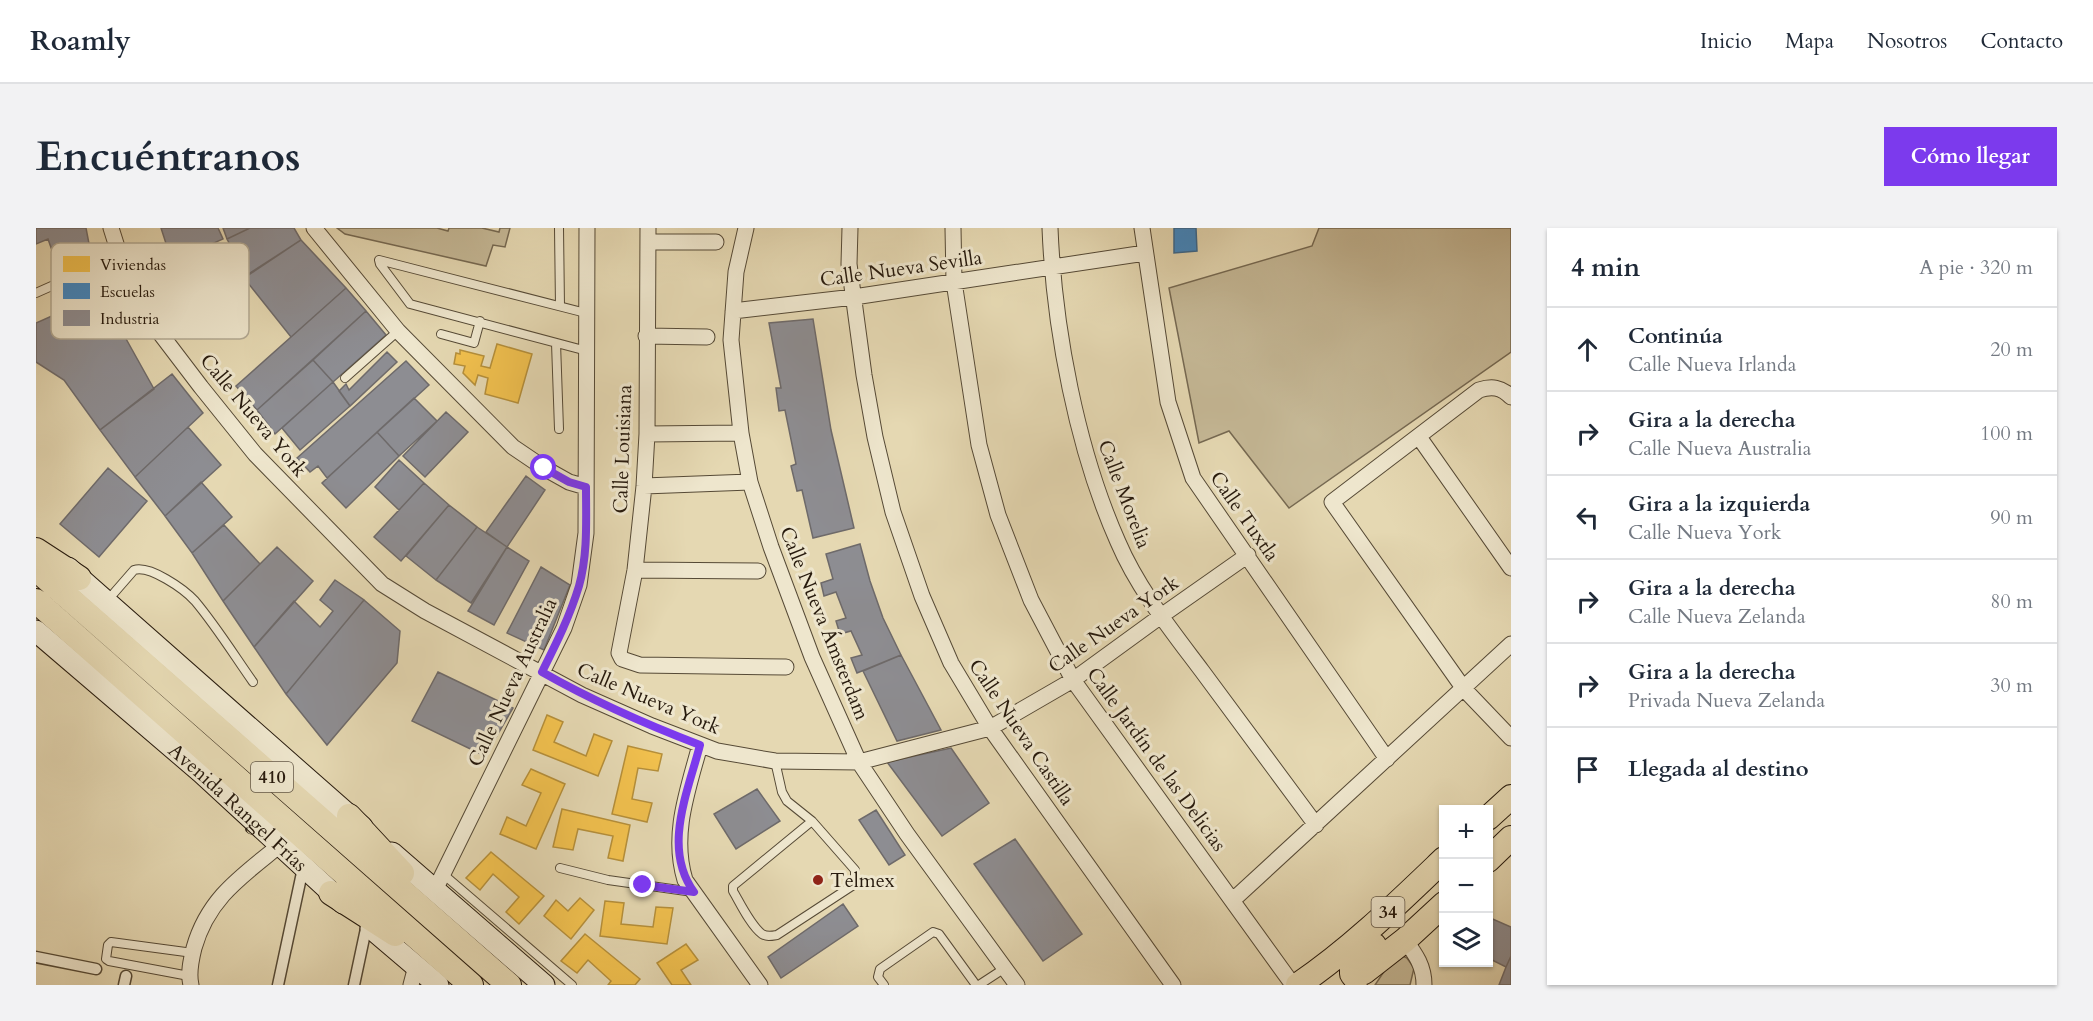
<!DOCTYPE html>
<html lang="es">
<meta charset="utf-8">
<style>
body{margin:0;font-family:Cardo,serif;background:#f2f2f3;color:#1f2937}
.controls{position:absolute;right:18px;bottom:18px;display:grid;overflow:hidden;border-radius:0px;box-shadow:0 2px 4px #0004}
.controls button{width:54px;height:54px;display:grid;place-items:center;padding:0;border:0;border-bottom:2px solid #e0e1e3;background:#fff;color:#1f2937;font:30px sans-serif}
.stop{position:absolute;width:18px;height:18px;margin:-14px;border:4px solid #7c3aed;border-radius:50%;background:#fff}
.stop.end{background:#7c3aed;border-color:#fff;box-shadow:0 2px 6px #0008}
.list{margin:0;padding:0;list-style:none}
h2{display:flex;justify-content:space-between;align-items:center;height:78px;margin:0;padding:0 24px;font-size:26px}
h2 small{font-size:20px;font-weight:400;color:#747a83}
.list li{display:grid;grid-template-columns:39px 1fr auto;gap:18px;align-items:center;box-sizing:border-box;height:84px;padding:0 24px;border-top:2px solid #e0e1e3}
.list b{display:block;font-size:22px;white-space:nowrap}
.list p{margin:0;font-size:20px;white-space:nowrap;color:#747a83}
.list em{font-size:20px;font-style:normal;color:#747a83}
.icon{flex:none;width:33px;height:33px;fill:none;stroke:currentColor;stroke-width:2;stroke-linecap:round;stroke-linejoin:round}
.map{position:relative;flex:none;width:1475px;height:757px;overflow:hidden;border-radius:0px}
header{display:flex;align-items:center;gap:36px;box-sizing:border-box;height:84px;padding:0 30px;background:#fff;border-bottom:2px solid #e0e1e3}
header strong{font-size:28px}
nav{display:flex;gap:33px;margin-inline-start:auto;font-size:21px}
.intro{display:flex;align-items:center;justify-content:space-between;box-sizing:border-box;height:144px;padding:0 36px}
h1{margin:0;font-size:42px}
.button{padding:15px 27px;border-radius:0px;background:#7c3aed;color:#fff;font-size:21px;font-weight:700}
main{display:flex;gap:36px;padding:0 36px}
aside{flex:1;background:#fff;border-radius:0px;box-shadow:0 2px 4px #0004}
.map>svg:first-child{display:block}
.green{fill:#c5b896;stroke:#766952;stroke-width:1.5}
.homes{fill:#f2c14e;stroke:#b58f3a;stroke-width:1.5}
.schools{fill:#3f88c5;stroke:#38678e;stroke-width:1.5}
.industry{fill:#8d8d92;stroke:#6e6a6a;stroke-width:1.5}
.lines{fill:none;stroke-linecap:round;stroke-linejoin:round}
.service-casing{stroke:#564a36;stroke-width:10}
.pedestrian-casing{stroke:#564a36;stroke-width:13}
.minor-casing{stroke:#564a36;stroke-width:17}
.secondary-casing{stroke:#271a0d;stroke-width:23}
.primary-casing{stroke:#271a0d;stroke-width:26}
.service{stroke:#eee6cd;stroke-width:8}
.pedestrian{stroke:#eee6cd;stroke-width:10}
.minor{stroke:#eee6cd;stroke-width:15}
.secondary{stroke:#eee6cd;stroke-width:21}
.primary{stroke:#e5d8b2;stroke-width:24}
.route{stroke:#7c3aed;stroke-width:8}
.poi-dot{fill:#8f2418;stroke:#eee6cd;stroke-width:2}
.labels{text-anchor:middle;stroke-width:6;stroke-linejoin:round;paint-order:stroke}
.shield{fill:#eee6cd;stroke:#635747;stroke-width:1.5}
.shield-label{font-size:18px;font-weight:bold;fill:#271a0d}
.street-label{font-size:20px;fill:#271a0d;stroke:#eee6cd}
.poi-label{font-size:20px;fill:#271a0d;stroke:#eee6cd;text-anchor:start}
.key{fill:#eee6cd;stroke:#b2a993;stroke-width:1.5}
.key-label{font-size:16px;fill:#271a0d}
</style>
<header>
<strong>Roamly</strong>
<nav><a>Inicio</a><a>Mapa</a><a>Nosotros</a><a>Contacto</a></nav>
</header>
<div class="intro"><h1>Encuéntranos</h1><a class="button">Cómo llegar</a></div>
<main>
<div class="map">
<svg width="1475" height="757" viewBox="0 0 1475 757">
<rect width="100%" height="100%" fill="#e5d8b2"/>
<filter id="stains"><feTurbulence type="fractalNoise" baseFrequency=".00333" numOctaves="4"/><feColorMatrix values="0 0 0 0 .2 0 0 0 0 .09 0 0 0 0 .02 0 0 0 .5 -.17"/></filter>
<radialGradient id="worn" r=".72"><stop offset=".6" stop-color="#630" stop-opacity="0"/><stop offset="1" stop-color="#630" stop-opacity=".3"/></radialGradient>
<path class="green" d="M301,0H401L412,3L413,0H446L463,4L464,0H474L469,19L457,17L450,38L309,6Z
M1283,0H1475V124L1253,280L1193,203L1163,215L1133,60L1276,18Z
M1363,726L1371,730L1378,740L1374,757H1339L1351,739Z"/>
<path class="homes" d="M461,116L496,126L482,175L449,166L452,150L442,147L439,157L427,145L429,138L418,136L420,125L424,126V122L448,128L445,138L454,140Z
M511,487L527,494L518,514L550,528L558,506L576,513L562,548L497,522Z
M592,518L626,526L622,543L602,540L596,571L616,575L611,594L576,586Z
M495,541L529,556L500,621L464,606L471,589L490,598L505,565L486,557Z
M526,581L594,597L587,633L572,630L577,608L542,601L537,622L517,619Z
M455,624L508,668L483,696L470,684L483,669L457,646L444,662L430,650Z
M544,670L558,682L535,711L508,688L520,672L532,683Z
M569,673L588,675L585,696L617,699L620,679L637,680L631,716L564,708Z
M549,706L604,751L599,757H572L575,753L552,732L541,745L525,733Z
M650,716L662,732L645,742L655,757H636L621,735Z"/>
<path class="schools" d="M1138,0H1160L1161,23L1138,25Z"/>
<path class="industry" d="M0,0H50L55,26L19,31L12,11L0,16Z
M125,0H182L187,11L136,34Z
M187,0H214L191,11Z
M214,0H258L265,12L211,47L191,11Z
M265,12L310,60L255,109L208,50Z
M310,60L330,83L221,182L200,158Z
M65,66L118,161L64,202L28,152L0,134V95Z
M330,83L350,107L297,154L277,132Z
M777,91L795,202L818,300L777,310L766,262L761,263L755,238L760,236L749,182L743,183L740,160H745L733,95Z
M351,124L361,134L314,178L303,163L310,156L313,162Z
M277,132L297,154L239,206L221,182Z
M370,133L393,157L291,250L282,238L274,244L261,230Z
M136,146L167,185L99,249L64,202Z
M297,154L314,178L264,222L246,200Z
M378,170L401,193L363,228L341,204Z
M410,184L432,204L389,249L367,228Z
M152,199L185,237L129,288L99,249Z
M341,204L363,228L310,280L286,255Z
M363,232L388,255L363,282L339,259Z
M72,240L111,273L63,329L24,296Z
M490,248L509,262L471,319L450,304Z
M165,254L196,289L156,325L129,288Z
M388,255L413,277L365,333L338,309Z
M413,277L441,299L400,352L370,328Z
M188,297L224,336L187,373L156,325Z
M441,299L471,319L435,375L400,352Z
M824,316L834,353L847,390L865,427L821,445L815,430L826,427L815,403L804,406L800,393L810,390L800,364L788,368L785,355L797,351L790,326Z
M241,319L277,353L218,419L187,373Z
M471,319L493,333L458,397L432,383Z
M505,339L534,357L508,422L471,405Z
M299,352L328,372L250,466L218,419L258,373L284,399L297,383L284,372Z
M328,372L364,403L361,435L291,517L250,466Z
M865,427L905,502L861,513L827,443Z
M402,444L477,480L449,528L376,493Z
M915,520L953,575L906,608L851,534Z
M721,561L744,593L700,621L678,586Z
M840,582L869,627L853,637L823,592Z
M979,611L1046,706L1007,733L938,636Z
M807,676L822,698L745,750L732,729Z
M1452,689L1475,699V728L1470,739L1452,730Z
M1475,728V757H1463L1470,739Z"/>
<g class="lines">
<defs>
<path id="service" d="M523,0L524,78
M0,65L83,28
M550,85L343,32L344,36L374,76L551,123
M405,106L438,115L444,93
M520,115L523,201
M309,150L362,103
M71,373L98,342C114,337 148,361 159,373C180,398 198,427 217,454
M739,533L746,564L751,573L776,593L819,642V655L816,658L741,707C735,708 731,709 726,706C715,698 704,675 697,663V658L776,593
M524,640L572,652L657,664
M407,646L536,757
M153,748L73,733L70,731L72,717L75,714L157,725
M848,757L842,749L844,741L897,704L903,706L940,757
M943,757L969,740"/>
<path id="pedestrian" d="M0,729L60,741
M88,757L90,748
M242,757L267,640
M318,757L331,696"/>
<path id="minor" d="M75,0L93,57L114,92L165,159L219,226L346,356L389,383L546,467L616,498L681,523L739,533L823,534L954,500L1037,452L1125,388L1212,327
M278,0L362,103L477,219L508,240L533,254L550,259
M612,0L611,206L608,258L599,342L583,425L586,431L604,437L750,439
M710,0L700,44L695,112L705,205L714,254L735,319L776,429L823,534L871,606L981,757
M814,0L813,36L828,147L839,209L857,284L886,368L915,435L954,500L1137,757
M917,0L918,54L943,217L962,287L995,372L1037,452L1257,757
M1014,0C1018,101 1041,222 1082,314C1102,361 1136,403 1166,443C1204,495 1242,546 1280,597
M1106,0L1132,174L1157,250L1351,531
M612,14H680
M697,83L818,69L1109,25
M610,108L671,109
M1475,169C1465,159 1456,158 1443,162L1296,274L1428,461L1475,510
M611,206L705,205
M1383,209L1475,340
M608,258L714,254
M599,342L722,343
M664,517C652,562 635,606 649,652L724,757
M399,662L528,400L543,357L550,305L551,0
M1197,672L1475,416
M1369,712C1380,727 1388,738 1388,757
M155,757C152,745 155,732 158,720C172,670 206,648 244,617
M375,757L380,738"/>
<g id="secondary">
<path d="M32,340L326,599"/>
<path id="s1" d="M0,403L166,545L307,675"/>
<path d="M356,625L508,757"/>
<path d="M335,700L402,757"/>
</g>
<path id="primary" d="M0,322L43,350
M0,341L473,757
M0,373L435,757
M313,588L366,645
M1452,590L1475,569
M1452,632L1475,610
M295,665L359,706
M1328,744L1369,712L1408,676
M1320,751L1316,746V738L1338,717
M1262,757C1315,721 1361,676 1408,631"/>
</defs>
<use href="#service" class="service-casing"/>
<use href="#pedestrian" class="pedestrian-casing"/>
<use href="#minor" class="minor-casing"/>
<use href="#secondary" class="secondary-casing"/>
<use href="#primary" class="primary-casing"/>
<use href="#service" class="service"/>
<use href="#pedestrian" class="pedestrian"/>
<use href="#minor" class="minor"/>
<use href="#secondary" class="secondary"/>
<use href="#primary" class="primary"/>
</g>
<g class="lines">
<path class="route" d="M508,240L533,254L550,259C550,292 552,326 543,358C534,388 520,416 506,444C557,473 609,496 664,517C652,564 626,620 658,664L607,657"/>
</g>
<circle class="poi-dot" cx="782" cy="652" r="6"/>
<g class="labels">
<g class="shield">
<rect x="215" y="534" width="42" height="30" rx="4.5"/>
<rect x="1335.5" y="669" width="33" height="30" rx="4.5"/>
</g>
<g class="shield-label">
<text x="236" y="555">410</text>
<text x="1352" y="690">34</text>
</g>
<g class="street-label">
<text transform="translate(865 40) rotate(-8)" y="7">Calle Nueva Sevilla</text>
<text transform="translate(218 187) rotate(50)" y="7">Calle Nueva York</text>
<text transform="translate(586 221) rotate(-88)" y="7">Calle Louisiana</text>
<text transform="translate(1089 266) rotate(69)" y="7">Calle Morelia</text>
<text transform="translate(1209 288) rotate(55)" y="7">Calle Tuxtla</text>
<text transform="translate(789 395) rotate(68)" y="7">Calle Nueva Ámsterdam</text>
<text transform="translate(1077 396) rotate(-35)" y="7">Calle Nueva York</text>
<text transform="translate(476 454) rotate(-65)" y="7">Calle Nueva Australia</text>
<text transform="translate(613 470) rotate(23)" y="7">Calle Nueva York</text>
<text transform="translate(986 504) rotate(56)" y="7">Calle Nueva Castilla</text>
<text transform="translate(1121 531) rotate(54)" y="7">Calle Jardín de las Delicias</text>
<text dy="7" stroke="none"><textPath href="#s1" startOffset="268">Avenida Rangel Frías</textPath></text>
</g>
<g class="poi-label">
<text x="794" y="659">Telmex</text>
</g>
</g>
<rect x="15" y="15" width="198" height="96" rx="9" class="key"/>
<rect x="27" y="28" width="27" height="16" fill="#f2c14e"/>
<rect x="27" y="55" width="27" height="16" fill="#3f88c5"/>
<rect x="27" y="82" width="27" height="16" fill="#8d8d92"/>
<g class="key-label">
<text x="64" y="42">Viviendas</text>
<text x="64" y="69">Escuelas</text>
<text x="64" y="96">Industria</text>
</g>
<rect width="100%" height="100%" filter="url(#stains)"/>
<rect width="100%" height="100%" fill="url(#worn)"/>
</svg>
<div class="controls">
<button>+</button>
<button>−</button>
<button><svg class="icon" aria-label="layers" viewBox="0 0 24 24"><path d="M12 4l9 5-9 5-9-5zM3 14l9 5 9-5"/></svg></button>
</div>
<div class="stop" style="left:508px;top:240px"></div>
<div class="stop end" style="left:607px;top:657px"></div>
</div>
<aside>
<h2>4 min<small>A pie · 320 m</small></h2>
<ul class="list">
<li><svg class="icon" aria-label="ahead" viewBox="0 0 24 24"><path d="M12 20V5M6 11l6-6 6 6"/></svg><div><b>Continúa</b><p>Calle Nueva Irlanda</p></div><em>20 m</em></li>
<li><svg class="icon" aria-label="right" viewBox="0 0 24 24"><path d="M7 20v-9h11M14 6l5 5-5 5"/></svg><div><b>Gira a la derecha</b><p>Calle Nueva Australia</p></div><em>100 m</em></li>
<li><svg class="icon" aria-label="left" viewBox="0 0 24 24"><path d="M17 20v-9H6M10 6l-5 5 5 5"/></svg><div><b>Gira a la izquierda</b><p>Calle Nueva York</p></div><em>90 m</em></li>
<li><svg class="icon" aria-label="right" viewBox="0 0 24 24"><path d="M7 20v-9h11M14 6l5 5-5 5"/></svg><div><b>Gira a la derecha</b><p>Calle Nueva Zelanda</p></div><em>80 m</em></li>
<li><svg class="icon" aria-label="right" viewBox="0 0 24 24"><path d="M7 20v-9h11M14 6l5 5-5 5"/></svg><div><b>Gira a la derecha</b><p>Privada Nueva Zelanda</p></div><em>30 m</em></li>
<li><svg class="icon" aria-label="arrive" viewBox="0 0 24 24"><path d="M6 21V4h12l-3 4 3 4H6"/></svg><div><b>Llegada al destino</b></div></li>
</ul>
</aside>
</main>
